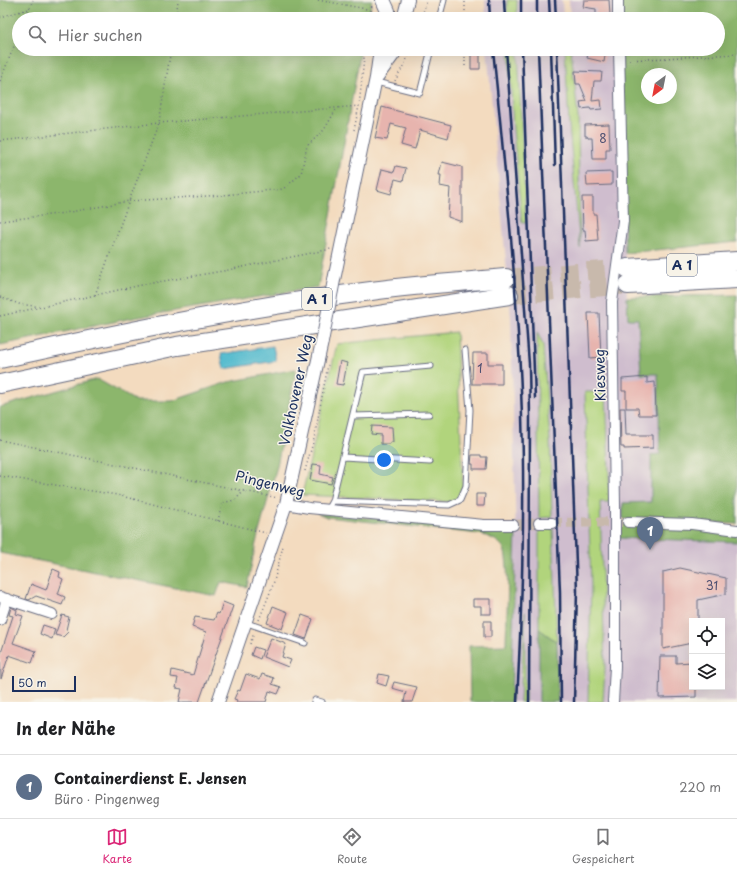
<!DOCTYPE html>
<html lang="de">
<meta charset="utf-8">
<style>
body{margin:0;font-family:"Playpen Sans",sans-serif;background:#f2f2f2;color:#202124}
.controls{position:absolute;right:12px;bottom:12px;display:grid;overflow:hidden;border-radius:0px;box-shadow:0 4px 16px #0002}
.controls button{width:36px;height:36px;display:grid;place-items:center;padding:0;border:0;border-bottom:1px solid #e0e0e0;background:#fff;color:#202124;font:20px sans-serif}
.compass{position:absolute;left:641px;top:68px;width:36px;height:36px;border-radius:50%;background:#fff;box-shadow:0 4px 16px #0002;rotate:212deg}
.scale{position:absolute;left:12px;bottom:10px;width:64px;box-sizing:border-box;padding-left:4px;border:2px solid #1b2f5e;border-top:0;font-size:11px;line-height:14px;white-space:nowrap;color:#1b2f5e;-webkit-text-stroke:3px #f7f3e8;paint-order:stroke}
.you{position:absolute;left:384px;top:460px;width:14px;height:14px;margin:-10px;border:3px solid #fff;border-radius:50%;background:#1a73e8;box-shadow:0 0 0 6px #1a73e833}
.badge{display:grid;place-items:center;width:26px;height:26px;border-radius:50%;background:#db2777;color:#fff;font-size:13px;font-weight:700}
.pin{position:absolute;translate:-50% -33px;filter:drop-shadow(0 1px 2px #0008)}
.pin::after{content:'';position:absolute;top:21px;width:14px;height:12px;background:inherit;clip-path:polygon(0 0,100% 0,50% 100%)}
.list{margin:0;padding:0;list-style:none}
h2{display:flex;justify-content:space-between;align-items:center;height:52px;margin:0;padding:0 16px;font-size:17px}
h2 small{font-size:13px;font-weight:400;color:#757577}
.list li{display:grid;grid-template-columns:26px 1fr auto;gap:12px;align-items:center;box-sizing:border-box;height:64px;padding:0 16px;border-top:1px solid #e0e0e0}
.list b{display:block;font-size:15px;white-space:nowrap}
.list p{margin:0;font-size:13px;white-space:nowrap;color:#757577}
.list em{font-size:13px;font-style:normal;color:#757577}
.icon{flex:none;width:22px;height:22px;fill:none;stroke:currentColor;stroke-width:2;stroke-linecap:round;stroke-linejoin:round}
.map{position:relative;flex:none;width:737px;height:702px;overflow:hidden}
.search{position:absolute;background:#fff;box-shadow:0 4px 16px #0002;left:12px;right:12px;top:12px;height:44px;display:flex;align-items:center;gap:10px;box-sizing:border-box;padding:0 14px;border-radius:22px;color:#757577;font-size:15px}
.sheet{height:116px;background:#fff}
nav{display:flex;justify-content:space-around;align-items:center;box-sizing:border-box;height:56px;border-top:1px solid #e0e0e0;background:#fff;font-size:11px;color:#757577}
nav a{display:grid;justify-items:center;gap:2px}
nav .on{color:#db2777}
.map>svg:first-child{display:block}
.industrial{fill:#cfbdce;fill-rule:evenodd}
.green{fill:#b1d47c;stroke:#66826d}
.forest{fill:#8cb66c;stroke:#547265;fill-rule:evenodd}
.water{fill:#50b9cd;stroke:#367496}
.building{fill:#e7b4ae}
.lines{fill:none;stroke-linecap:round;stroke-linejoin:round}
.minor-tunnel{stroke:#c8b9ac;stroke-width:10;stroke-dasharray:10 5;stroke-linecap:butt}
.motorway-tunnel{stroke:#c8b9ac;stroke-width:18;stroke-dasharray:18 9;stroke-linecap:butt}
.service-casing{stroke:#676b80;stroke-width:7}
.minor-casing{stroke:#676b80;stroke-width:12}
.tertiary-casing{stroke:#676b80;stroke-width:14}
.secondary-casing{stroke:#676b80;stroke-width:16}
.motorway-casing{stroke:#676b80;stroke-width:20}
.path{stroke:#676b80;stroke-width:1.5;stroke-dasharray:1 3;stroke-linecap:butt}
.service{stroke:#fff;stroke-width:5}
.minor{stroke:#fff;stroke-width:10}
.tertiary{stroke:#fff;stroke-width:12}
.secondary{stroke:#fff;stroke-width:14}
.motorway{stroke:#fff;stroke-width:18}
.rail{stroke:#1b2f5e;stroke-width:2.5}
.tertiary-bridge-casing{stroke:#676b80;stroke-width:14;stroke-linecap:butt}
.tertiary-bridge{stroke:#fff;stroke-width:12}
.labels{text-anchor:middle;stroke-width:3;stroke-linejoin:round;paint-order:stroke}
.number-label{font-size:12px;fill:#4e5072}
.shield{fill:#f7f3e8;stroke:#5d6a87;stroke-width:1}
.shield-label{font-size:13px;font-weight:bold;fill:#1b2f5e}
.street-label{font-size:14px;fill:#1b2f5e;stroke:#f7f3e8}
</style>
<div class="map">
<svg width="737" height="702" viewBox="0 0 737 702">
<rect width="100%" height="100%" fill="#f7f3e8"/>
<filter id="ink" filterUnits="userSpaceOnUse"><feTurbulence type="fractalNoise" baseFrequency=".025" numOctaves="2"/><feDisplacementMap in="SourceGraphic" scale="8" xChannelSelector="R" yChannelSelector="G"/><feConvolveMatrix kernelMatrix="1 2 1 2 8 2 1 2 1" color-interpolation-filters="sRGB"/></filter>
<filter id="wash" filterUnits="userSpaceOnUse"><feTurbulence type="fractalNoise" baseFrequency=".012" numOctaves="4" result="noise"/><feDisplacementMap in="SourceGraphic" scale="16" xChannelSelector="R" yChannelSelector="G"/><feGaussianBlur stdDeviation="0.9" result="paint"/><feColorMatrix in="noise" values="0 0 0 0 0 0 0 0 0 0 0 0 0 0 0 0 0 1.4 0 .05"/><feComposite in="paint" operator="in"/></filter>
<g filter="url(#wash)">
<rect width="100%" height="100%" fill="#f3dbbf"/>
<path class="industrial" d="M485,0H562L563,19H486Z
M569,0H614L615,19H570Z
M487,49H565L569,125L580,240L578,117L571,49H616L628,319H638L641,374L658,373L660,454L651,455V502L623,503V519L620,524V538L737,542V702H603L605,669L600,502L610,501L606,392L585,393L591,585L588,702H511L516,545L511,318ZM692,621H722V687H692Z"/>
<path class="green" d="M507,0H517V19H507Z
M509,49H518L526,223H522L513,129Z
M565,49H571L578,117L580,248L569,125Z
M456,332L463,486L458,497L450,502L302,495L337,344Z
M537,332L543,345L550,441L552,517L539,518Z
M585,392H606L610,502H600L605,669L603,702H588L591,585Z
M539,528H553L557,642L539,629Z
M525,612V702H520Z"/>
<path class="forest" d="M0,0H372L368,19H19V49H361L318,287L133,318L0,345Z
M620,0H737V242L625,253L621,49H718V19H620ZM647,74H671V98H647Z
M737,295V524L623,519V503L651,502V455L660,454L658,374H641L638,319H628L627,297Z
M296,369L277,466L256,543L247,587L221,582L216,596L0,553V407L97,379L136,401H172L228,382Z
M317,513L486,529H516L511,702H470L469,646L506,645C506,626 511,560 503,547C497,539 487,536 479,534L327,517Z
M620,524L691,527L736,534L737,542L619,538Z
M539,629L557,642L558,702H539Z"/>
<path class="water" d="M273,346L276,361L224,369L221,354Z"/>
<g id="blocks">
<path class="building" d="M584,0H609L610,15H596V9L583,7Z
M589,49H606L604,62L587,58Z
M471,52H480V69H471Z
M575,71L602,72L601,81H594L592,101L601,100L602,109L591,110L590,108L581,109L580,102L587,101L580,84H576Z
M382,107L451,125L448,138L420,130L415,149L401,145L406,128L391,124L387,140L375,138Z
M609,124L610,149H606V159H593L592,138H588L587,136H585V125Z
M442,162L462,167V222L448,217L450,188L440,186L441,175H439Z
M396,166L406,168L403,181L395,179L391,194L377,190L382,169L394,172Z
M612,172V185L587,186L586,173Z
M582,197H593V214H596L598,240L586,241L585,230H583Z
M588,313H599L601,357L590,358Z
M473,353H488V364H502V384H472Z
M340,361L347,363L343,385L336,384Z
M647,377V383L655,382L656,415H639L638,408H626V391H622V379Z
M620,408H625L626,435H653V448L624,449V447H621Z
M372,426L392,427L393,442H390V444H381V435L371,434Z
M472,455H481V457H487L486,469H473V464H471Z
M313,464L321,465L320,474L333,477L331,484L310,480Z
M476,494H485L484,506H476Z
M680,568L726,578V594L698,600V621H692V643L663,649V572Z
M53,569L60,572L59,577L63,579L58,594L65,597L62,605L36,596L29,600L26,599L31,584L46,590Z
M473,599H491V614H481V606H473Z
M223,602L233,606L199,702H179L182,689L176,688L178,678L171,677L172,670L193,675L206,632L192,627L195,617L214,620L217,613L219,614Z
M273,606L288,612L282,629L267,623Z
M11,607L17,610L16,614L23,616L13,643L36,651L32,663L9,655L1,679L0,656L13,616L9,615Z
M62,615L69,617L66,630L68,632L63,637L55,635Z
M302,615L313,619L306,639L295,635Z
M484,621H491V637H484Z
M43,625L55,629L52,639L40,634Z
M271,638L286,644L282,657L291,660L288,667L263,657Z
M254,647L263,650L260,659L251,655Z
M660,656H676V663L692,662V687H696V697L659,698Z
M246,674L260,679L262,674L274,678L272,684L281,687L278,694L269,691L266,702H236L237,700L234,699L238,690L240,691Z
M379,674L389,676L386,686L377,683Z
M394,682L417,687L412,702H404L406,692L392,688Z"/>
</g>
</g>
<g filter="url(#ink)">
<use href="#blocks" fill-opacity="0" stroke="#676b80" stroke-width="1"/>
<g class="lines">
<path class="minor-tunnel" d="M552,523L628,522
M513,525L539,523"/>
<path class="motorway-tunnel" d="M506,278L627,268
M509,295L628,285"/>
<defs>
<path id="service" d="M439,19L444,0
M376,82L420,93L431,49
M353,416L429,414
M343,457L430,462
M332,501L363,372L431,366
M327,510L332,501L449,505L460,500L466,486L470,410L465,350
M247,623L305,643
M314,702L315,700L322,702"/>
<path id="minor" d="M618,0V19
M286,504L309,508L484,525H513
M628,522L692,524L737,530
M539,523H552
M0,597L52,614
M0,620L7,599
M613,702L615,667V505L612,302L623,221L619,49"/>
<path id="tertiary" d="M403,19L408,0
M377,77L394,54L395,49
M334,280L376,78L380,49
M218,702L286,504L322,342"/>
<path id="secondary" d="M383,0L388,11"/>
<path id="motorway" d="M627,268L737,261
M628,285L737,279
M0,359C123,332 246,307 371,291C416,285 461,282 506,278
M0,384L177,346L509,295"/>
</defs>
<use href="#service" class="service-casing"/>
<use href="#minor" class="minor-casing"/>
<use href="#tertiary" class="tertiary-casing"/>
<use href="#secondary" class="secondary-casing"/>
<use href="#motorway" class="motorway-casing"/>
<path class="path" d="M318,0L372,10
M0,17L29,9
M25,19L33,0
M176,19L178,0
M370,19L372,4
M421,19L427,0
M465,19V0
M629,60L737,54
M465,66V49
M0,81L19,34
M395,81L408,57L411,49
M354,130L359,106L365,49
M0,141L159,123L359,106
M0,221L65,213L129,201L159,123L171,49
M95,295L129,201L223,195L283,189L301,174L307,146L324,130L337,108
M0,297L19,304L42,307
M0,316L146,284L223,271L331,249
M0,440L278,498
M305,471L314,439L328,365
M0,476L117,495L266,533
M218,521L222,503L235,500L244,491
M259,620L273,585L283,546
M250,644L254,633"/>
<use href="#service" class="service"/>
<use href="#minor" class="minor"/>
<use href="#tertiary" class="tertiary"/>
<use href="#secondary" class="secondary"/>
<use href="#motorway" class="motorway"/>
<path class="rail" d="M489,0L490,19
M504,0L505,19
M521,0V19
M537,0V19
M549,0L550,19
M555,0L556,19
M493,49C505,171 518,293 522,416C525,511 522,607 517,702
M506,49L529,364L530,416L529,702
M522,49L535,398
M538,49L560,592L561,702
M551,49L555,165
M557,49L577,591L574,702"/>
<defs>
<path id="tertiary-bridge" d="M322,342L334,280"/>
</defs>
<use href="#tertiary-bridge" class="tertiary-bridge-casing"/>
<use href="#tertiary-bridge" class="tertiary-bridge"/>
</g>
</g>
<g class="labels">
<g class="number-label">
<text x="603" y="143">8</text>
<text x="480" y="373">1</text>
<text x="712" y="590">31</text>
</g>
<g class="shield">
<rect x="667" y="254" width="30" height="22" rx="3"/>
<rect x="302" y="288" width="30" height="22" rx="3"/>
</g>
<g class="shield-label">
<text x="682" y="270">A 1</text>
<text x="317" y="304">A 1</text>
</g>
<g class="street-label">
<text transform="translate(600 375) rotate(-91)" y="5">Kiesweg</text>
<text transform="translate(296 390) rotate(-78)" y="5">Volkhovener Weg</text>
<text transform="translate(270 484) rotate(14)" y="5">Pingenweg</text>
</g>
</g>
</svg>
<div class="controls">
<button><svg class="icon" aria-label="locate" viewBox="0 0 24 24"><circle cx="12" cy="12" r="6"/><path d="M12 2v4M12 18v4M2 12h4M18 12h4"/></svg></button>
<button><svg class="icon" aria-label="layers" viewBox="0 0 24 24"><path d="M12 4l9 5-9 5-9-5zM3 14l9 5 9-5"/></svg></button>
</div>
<svg class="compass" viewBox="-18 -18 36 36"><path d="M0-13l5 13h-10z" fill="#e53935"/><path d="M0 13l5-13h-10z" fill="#757577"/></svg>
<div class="scale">50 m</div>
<div class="you"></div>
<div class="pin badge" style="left:650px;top:550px;background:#5c6f8a">1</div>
<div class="search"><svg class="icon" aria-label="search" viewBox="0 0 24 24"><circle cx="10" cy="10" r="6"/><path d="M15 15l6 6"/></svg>Hier suchen</div>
</div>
<section class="sheet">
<h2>In der Nähe<small></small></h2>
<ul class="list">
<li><span class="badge" style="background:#5c6f8a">1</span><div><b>Containerdienst E. Jensen</b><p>Büro · Pingenweg</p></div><em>220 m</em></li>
</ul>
</section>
<nav>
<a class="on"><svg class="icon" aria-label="map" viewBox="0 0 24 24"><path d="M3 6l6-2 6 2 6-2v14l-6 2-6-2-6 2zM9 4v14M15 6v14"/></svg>Karte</a>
<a><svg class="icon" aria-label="directions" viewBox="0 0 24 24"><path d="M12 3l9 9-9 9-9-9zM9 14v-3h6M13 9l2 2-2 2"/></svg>Route</a>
<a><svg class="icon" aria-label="saved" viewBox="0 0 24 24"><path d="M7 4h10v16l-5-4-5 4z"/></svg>Gespeichert</a>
</nav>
